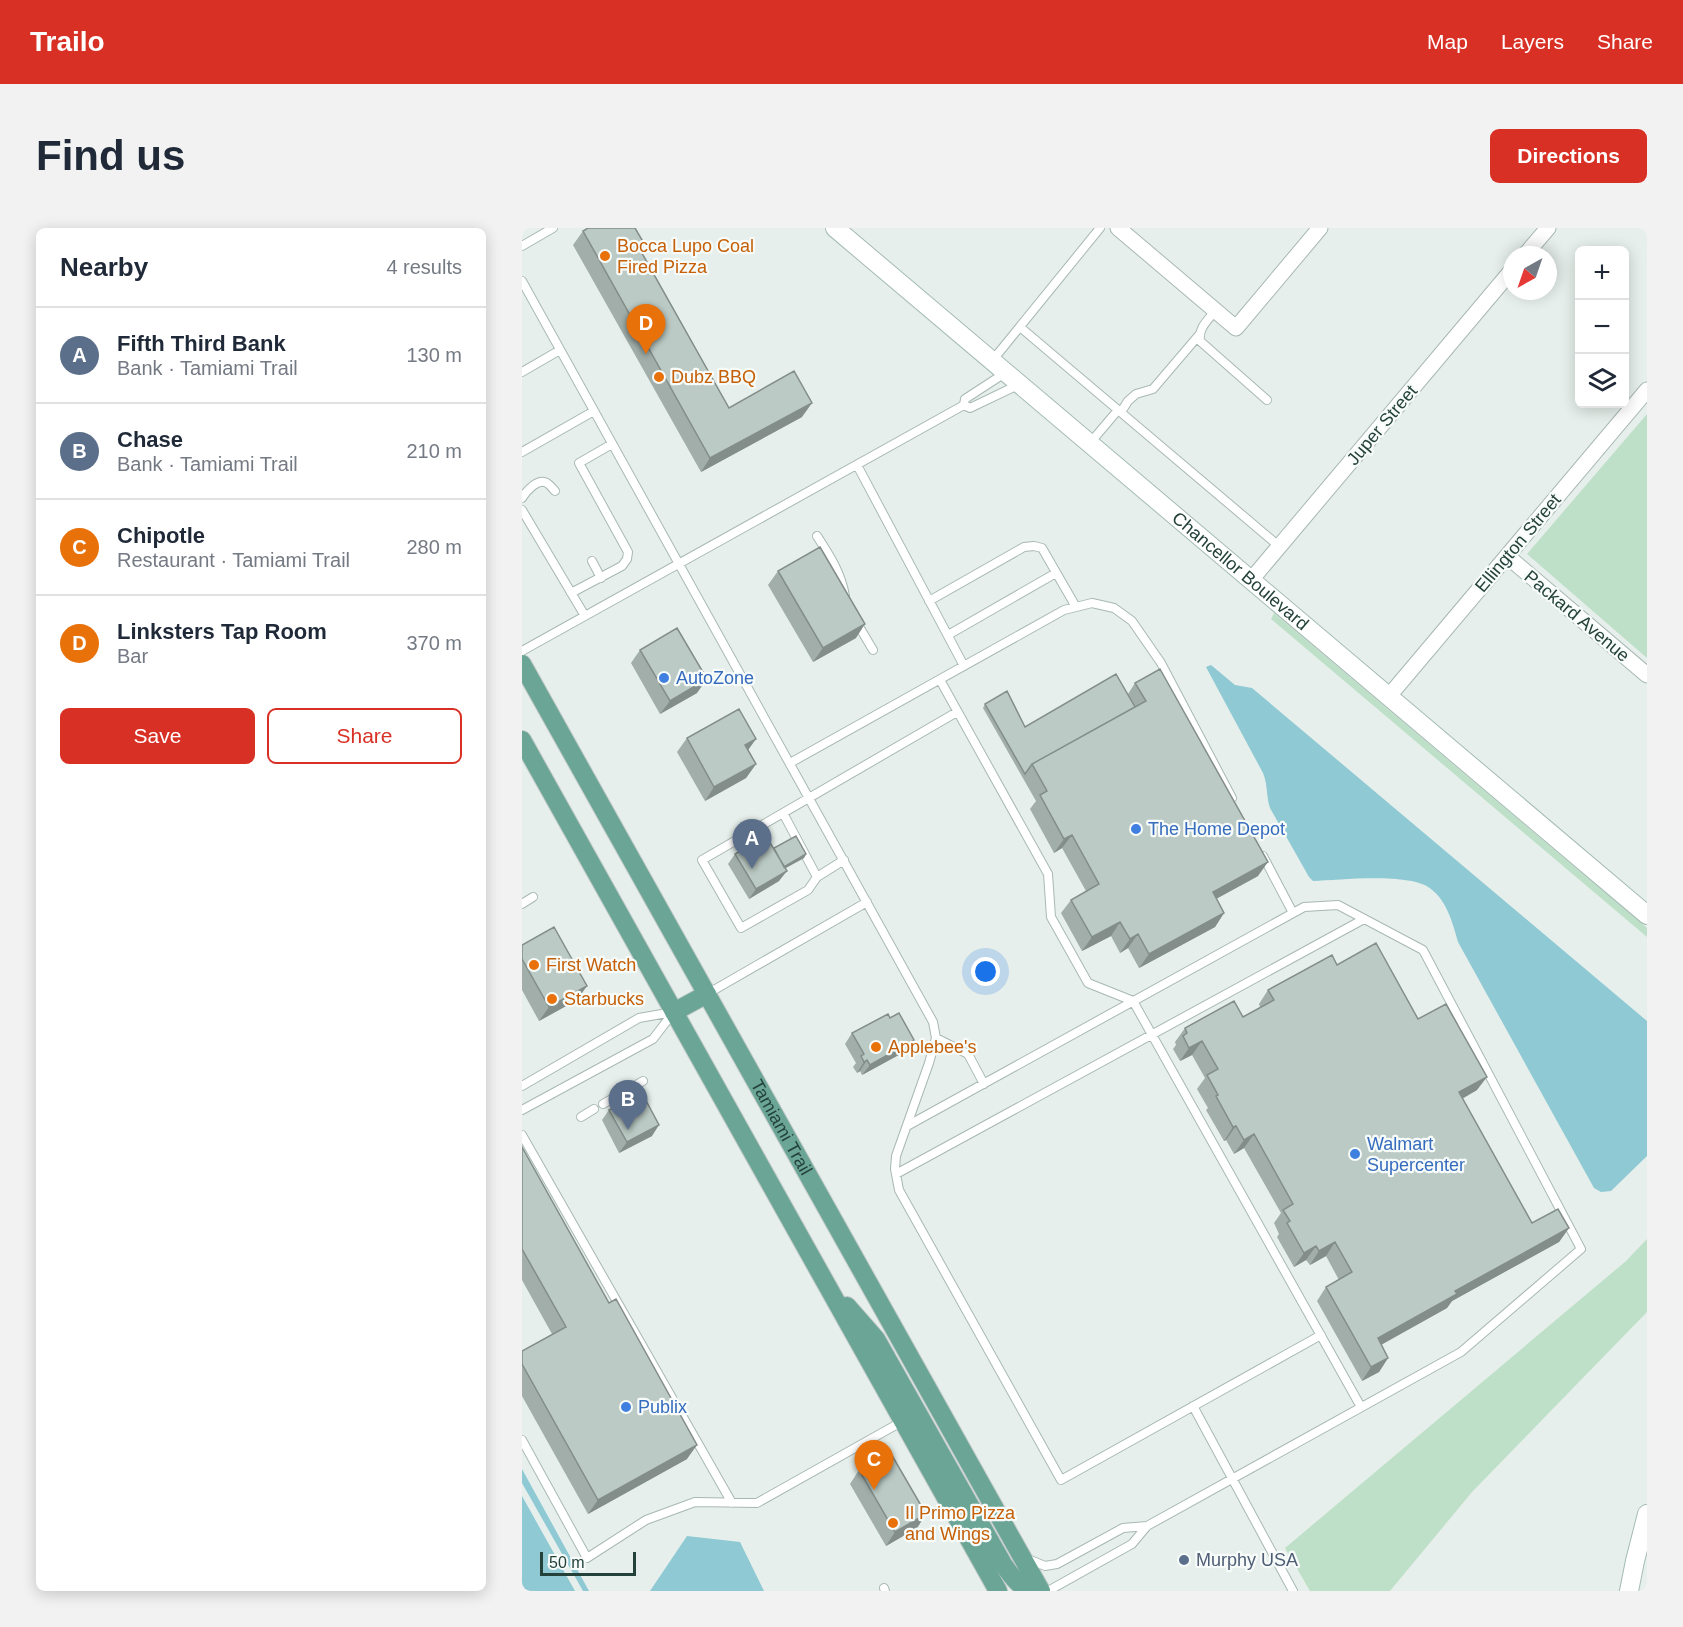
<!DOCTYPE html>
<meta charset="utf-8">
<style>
body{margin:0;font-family:Helvetica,sans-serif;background:#f2f2f3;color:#1f2937}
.controls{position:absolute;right:18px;top:18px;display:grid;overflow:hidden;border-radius:9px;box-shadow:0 3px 15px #0003}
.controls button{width:54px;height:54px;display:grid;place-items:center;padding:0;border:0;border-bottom:2px solid #e0e1e3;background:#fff;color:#1f2937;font:30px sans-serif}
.compass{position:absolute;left:981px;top:18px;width:54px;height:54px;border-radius:50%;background:#fff;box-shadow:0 3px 15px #0003;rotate:220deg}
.scale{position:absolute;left:18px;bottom:15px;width:96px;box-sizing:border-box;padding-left:6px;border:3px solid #24423a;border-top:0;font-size:16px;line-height:21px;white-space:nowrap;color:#24423a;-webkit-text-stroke:4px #f7fbf9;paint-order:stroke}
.you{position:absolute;left:464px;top:744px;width:21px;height:21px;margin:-15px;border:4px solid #fff;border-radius:50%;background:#1a73e8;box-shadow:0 0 0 9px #1a73e833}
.badge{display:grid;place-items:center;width:39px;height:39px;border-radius:50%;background:#d93025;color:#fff;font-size:20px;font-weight:700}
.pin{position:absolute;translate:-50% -50px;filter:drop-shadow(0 2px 3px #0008)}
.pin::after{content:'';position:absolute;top:32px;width:21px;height:18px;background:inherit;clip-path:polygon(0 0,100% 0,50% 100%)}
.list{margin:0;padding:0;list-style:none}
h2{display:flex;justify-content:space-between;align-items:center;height:78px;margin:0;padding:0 24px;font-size:26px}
h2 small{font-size:20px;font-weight:400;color:#747a83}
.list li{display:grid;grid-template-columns:39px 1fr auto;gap:18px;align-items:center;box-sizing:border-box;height:96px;padding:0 24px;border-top:2px solid #e0e1e3}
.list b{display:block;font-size:22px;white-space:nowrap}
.list p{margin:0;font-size:20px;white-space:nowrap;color:#747a83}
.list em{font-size:20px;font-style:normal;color:#747a83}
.actions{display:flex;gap:12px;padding:18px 24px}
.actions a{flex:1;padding:14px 0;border:2px solid #d93025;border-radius:9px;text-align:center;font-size:21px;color:#d93025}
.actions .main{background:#d93025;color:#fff}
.icon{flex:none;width:33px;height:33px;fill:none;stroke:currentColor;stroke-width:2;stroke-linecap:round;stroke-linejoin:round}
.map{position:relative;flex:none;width:1125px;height:1363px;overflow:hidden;border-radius:9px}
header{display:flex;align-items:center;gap:36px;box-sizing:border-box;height:84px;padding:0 30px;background:#d93025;color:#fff}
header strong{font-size:28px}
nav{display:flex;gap:33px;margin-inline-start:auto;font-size:21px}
.intro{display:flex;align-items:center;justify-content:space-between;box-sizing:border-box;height:144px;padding:0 36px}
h1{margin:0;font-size:42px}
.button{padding:15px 27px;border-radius:9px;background:#d93025;color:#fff;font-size:21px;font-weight:700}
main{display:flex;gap:36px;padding:0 36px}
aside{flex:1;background:#fff;border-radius:9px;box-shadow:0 3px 15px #0003}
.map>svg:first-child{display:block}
.green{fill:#bfe0c8}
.water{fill:#8ec9d4}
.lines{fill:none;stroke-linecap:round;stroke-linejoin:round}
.lane-casing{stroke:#a8b8b2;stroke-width:10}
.street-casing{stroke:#a8b8b2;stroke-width:17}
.secondary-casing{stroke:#a4bbb3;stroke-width:20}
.primary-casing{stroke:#c2cac8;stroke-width:20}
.lane{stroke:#fff;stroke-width:8}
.street{stroke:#fff;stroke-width:15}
.secondary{stroke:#fff;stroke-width:18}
.primary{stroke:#6aa596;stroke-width:18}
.wall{fill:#a1aea9}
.shaded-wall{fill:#838d89}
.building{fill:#bbcac4;stroke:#838d89;stroke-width:1.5}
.food-dot{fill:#e8710a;stroke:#f7fbf9;stroke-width:2}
.shop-dot{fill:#3f7fe0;stroke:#f7fbf9;stroke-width:2}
.service-dot{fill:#5c6f8a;stroke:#f7fbf9;stroke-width:2}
.labels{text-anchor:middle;stroke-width:4.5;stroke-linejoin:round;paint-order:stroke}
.food-label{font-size:18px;fill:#c56008;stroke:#f7fbf9;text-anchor:start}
.street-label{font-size:18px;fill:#24423a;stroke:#f7fbf9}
.shop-label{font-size:18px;fill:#366cbe;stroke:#f7fbf9;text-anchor:start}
.service-label{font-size:18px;fill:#4e5e75;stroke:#f7fbf9;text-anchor:start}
</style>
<header>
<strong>Trailo</strong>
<nav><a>Map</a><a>Layers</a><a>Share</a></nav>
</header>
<div class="intro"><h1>Find us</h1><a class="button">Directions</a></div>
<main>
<aside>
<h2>Nearby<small>4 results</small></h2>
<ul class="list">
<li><span class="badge" style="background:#5c6f8a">A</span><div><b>Fifth Third Bank</b><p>Bank · Tamiami Trail</p></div><em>130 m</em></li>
<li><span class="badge" style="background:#5c6f8a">B</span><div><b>Chase</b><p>Bank · Tamiami Trail</p></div><em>210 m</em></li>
<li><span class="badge" style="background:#e8710a">C</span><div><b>Chipotle</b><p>Restaurant · Tamiami Trail</p></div><em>280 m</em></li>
<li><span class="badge" style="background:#e8710a">D</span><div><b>Linksters Tap Room</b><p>Bar</p></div><em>370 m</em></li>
</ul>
<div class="actions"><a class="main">Save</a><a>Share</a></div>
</aside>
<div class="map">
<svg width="1125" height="1363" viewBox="0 0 1125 1363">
<rect width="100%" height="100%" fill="#e6efeb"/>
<path class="green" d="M1125,186V430L1005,326Z
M752,385L1125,700V709L749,391Z
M1125,1011V1084L950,1264L868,1363H788L763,1320L1104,1033Z"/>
<path class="water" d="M689,437L713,457L730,460L1125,793V928L1089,963L1079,964L1072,960L936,714C931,696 925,673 909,661C889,644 818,652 791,653L787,649L748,580C744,568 746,557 741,545L684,439Z
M0,1241L67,1363H61L0,1255Z
M0,1268L53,1363H0Z
M165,1308L218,1314L242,1363H128Z"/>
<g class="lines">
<defs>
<path id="lane" d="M0,18L31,0
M0,53L411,794L414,810L407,835L374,928L373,941L377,962L539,1252L799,1107
M694,82C686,92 676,100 678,113L745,172
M498,99L758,319
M470,133L578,0
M0,144L38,122
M442,177L448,180L498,156
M599,184L606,173L614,166L631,161L677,107
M568,215L596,182
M0,224L72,183
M335,237L442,438
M0,270C5,262 16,250 25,255C27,256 32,262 33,263
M0,282L63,388
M295,308C308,328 319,345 323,368
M70,333L79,350
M49,365L100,338L105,331L106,324L57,235L90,216
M407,373L502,319L512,318L520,320L554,379
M335,395L351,422
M426,407L534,345
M0,423L442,177L443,171L483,145
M418,452L526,646L529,689L566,755L611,773L839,1179
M268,535L542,382L570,375L592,380L610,393L639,435L710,570
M261,585L295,649L286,662L219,700L180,632L435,484
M741,628L771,685
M295,649L322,632
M0,676L11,669
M185,766L345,674
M414,810L446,826L462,856
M0,858L117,790L151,784
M81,876L121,853
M0,882L131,811L151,785
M59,889L72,881
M385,898L782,679L816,677L901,722L1059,1021L939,1124L625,1298L610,1316L526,1363
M0,907L210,1275
M374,946L842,691
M671,1178L771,1363
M0,1212L65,1330L124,1292L173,1274L235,1275L381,1193
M506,1331L523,1338L535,1336L601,1300L625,1298
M362,1360L363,1363"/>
<path id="street" d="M596,0L714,100L798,0
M1003,27L1026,0
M985,328L1125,447
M729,352L990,42
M867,468L1125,162"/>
<g id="secondary">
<path id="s1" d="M313,0L1125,687"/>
<path d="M1107,1363L1113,1333L1125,1286"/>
</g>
<g id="primary">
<path id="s2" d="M0,436L519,1363"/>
<path d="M0,512L476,1363"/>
<path d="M152,784L185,766"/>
<path d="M325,1078L354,1111L481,1336C489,1347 496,1358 509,1363"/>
</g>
</defs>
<use href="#lane" class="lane-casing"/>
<use href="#street" class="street-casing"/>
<use href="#secondary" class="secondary-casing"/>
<use href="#primary" class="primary-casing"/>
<use href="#lane" class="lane"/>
<use href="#street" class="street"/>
<use href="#secondary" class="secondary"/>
<use href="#primary" class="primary"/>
</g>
<path class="wall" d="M61,3L119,22L207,180L280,189L179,244L51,17Z
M256,343L334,410L291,434L246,357Z
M118,422L175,465L138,486L109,435Z
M613,455L736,648L694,671L702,685L693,699L617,740L606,720L598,725L589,708L560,723L539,685L549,672L564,663L540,620L532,625L508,581L514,573L461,480L463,476L503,499L606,466Z
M165,510L226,522L234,536L224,550L183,573L155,524Z
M252,620L284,626L282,630L263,640L257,653L227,671L206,636L213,626Z
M0,717L55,772L17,793L0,762Z
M815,737L896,791L955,862L940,871L1010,995L1047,1000L1037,1014L930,1073L925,1080L859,1117L866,1130L857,1144L840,1153L795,1073L804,1059L817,1052L804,1028L788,1037L784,1032L772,1039L755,1009L757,1006L752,995L759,985L722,920L712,926L704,912L702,913L684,882L686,880L675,861L683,850L670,827L658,833L651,821L654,817L653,814L663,800L721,789L738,779L737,776L746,762Z
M330,805L384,823L340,847L338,843L335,845L331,839L334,835L323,816Z
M87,882L130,908L97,925L80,892Z
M0,919L165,1231L66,1286L0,1168V1123L30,1106L0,1052Z
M337,1242L404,1286L395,1300L364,1318L328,1256Z"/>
<path class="shaded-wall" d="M290,175L280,189L179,244L188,230Z
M343,396L334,410L291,434L301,420Z
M185,451L175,465L138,486L148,473Z
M234,511L224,525L223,517Z
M234,536L224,550L183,573L192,559Z
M550,607L540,620L532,625L542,611Z
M284,626L282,630L253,646L256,643Z
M746,634L736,648L681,678L691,664Z
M265,643L257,653L227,671L234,661Z
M702,685L693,699L617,740L627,726Z
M598,694L589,708L560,723L570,709Z
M616,706L606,720L598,725L608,711Z
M65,758L55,772L17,793L27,779Z
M392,812L384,823L340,847L348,837Z
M680,813L670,827L658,833L667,820Z
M345,832L338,843L335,845L342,834Z
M965,849L955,862L927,878L937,864Z
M137,897L130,908L97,925L105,914Z
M714,898L704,912L702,913L711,899Z
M732,906L722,920L712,926L722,912Z
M1047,1000L1037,1014L930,1073L925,1080L846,1124L856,1110L933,1063Z
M813,1014L804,1028L788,1037L797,1023Z
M794,1018L784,1032L772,1039L782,1025Z
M866,1130L857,1144L840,1153L849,1139Z
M175,1217L165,1231L66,1286L76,1272Z
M404,1286L395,1300L364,1318L373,1304Z"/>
<path class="building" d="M66,0H113L123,17L117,20L207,180L272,143L290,175L188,230L61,3Z
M298,319L343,396L301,420L256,343Z
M155,400L185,451L148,473L118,422Z
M638,441L746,634L691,664L702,685L627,726L616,706L608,711L598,694L570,709L549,672L577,656L550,607L542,611L518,567L525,563L510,536L624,473L613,455Z
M594,446L613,479L510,536L503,546L463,476L485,463L503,499Z
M217,481L234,511L223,517L234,536L192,559L165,510Z
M244,608L265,643L234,661L213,626Z
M274,608L284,626L262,639L252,620Z
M32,699L65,758L27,779L0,731V717Z
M854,715L896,791L924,776L965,849L937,864L1010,995L1036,981L1047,1000L933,1063L935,1066L856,1110L866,1130L849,1139L804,1059L830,1044L813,1014L797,1023L794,1018L782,1025L765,995L768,993L761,982L771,976L732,906L722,912L714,898L711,899L694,868L696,867L685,847L696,841L680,813L667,820L661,808L665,805L663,800L712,773L721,789L752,772L746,762L810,727L815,737Z
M377,785L392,812L348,837L345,832L342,834L339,828L342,826L330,805L366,786L368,790Z
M120,865L137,897L105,914L87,882Z
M0,919L87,1075L94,1071L175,1217L76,1272L0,1136V1123L44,1099L0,1021Z
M368,1224L404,1286L373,1304L337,1242Z"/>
<g class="food-dot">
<circle cx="83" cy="28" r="6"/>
<circle cx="137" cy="149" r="6"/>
<circle cx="12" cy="737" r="6"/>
<circle cx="30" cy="771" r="6"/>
<circle cx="354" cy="819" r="6"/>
<circle cx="371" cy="1295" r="6"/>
</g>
<g class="shop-dot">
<circle cx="142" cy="450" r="6"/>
<circle cx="614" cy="601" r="6"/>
<circle cx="833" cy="926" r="6"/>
<circle cx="104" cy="1179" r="6"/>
</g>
<circle class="service-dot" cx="662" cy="1332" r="6"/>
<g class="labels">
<g class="food-label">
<text x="95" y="24">Bocca Lupo Coal<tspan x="95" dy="21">Fired Pizza</tspan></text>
<text x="149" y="155">Dubz BBQ</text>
<text x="24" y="743">First Watch</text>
<text x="42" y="777">Starbucks</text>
<text x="366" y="825">Applebee's</text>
<text x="383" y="1291">Il Primo Pizza<tspan x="383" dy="21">and Wings</tspan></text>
</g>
<g class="street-label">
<text transform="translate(860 197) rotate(-50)" y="6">Juper Street</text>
<text transform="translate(996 315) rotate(-50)" y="6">Ellington Street</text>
<text dy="6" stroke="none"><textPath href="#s1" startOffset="531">Chancellor Boulevard</textPath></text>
<text transform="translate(1055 388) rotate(40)" y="6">Packard Avenue</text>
<text dy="6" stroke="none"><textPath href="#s2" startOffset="531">Tamiami Trail</textPath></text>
</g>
<g class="shop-label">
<text x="154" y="456">AutoZone</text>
<text x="626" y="607">The Home Depot</text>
<text x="845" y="922">Walmart<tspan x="845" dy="21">Supercenter</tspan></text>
<text x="116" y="1185">Publix</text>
</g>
<g class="service-label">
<text x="674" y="1338">Murphy USA</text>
</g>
</g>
</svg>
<div class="controls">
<button>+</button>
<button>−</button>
<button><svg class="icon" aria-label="layers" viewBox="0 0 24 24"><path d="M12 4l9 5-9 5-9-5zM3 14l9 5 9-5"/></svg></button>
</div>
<svg class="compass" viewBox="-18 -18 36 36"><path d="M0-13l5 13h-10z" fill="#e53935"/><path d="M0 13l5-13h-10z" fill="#747a83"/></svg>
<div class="scale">50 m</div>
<div class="you"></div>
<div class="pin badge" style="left:230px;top:641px;background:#5c6f8a">A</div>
<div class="pin badge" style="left:106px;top:902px;background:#5c6f8a">B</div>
<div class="pin badge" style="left:352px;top:1262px;background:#e8710a">C</div>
<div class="pin badge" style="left:124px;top:126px;background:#e8710a">D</div>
</div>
</main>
